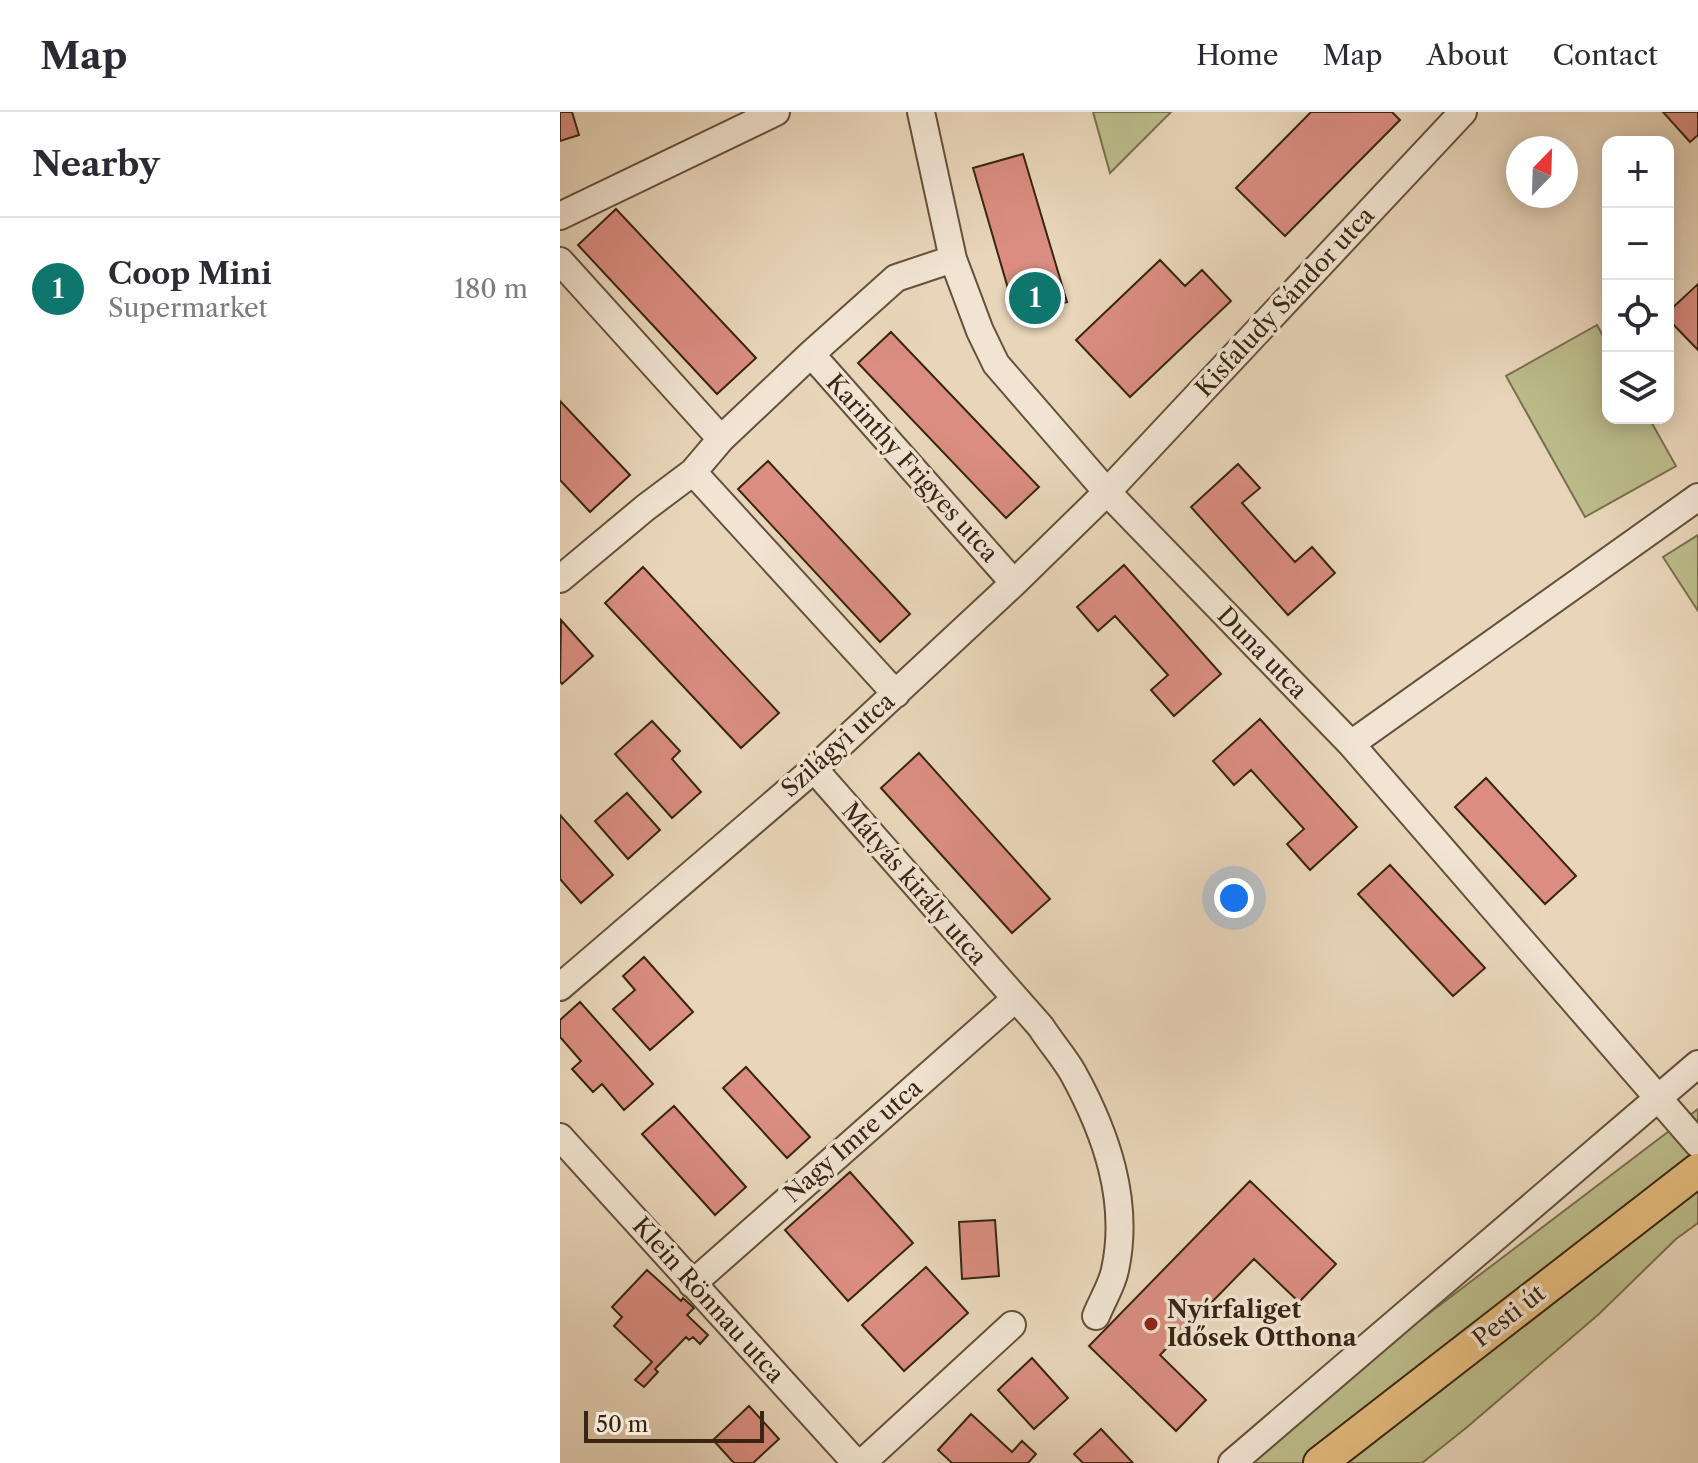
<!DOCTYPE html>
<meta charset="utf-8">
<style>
body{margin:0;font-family:"Libre Caslon Text",serif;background:#f2f2f3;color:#2b2b33}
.controls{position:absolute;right:24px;top:24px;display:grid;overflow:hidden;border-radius:16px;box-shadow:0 4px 20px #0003}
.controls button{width:72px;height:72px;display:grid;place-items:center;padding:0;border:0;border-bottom:2px solid #e1e1e2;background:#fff;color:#2b2b33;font:40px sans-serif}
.compass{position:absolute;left:946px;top:24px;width:72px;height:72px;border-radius:50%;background:#fff;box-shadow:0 4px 20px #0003;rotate:23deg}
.scale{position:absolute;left:24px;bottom:20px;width:180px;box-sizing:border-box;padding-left:8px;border:4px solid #392511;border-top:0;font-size:22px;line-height:28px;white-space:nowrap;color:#392511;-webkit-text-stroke:6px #f1e4d2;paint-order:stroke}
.you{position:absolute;left:674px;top:786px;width:28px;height:28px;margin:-20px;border:6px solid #fff;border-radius:50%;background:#1a73e8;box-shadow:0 0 0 12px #1a73e833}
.badge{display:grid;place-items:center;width:52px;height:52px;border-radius:50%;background:#0f766e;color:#fff;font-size:26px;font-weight:700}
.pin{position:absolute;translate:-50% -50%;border:4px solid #fff;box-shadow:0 2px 8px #0006}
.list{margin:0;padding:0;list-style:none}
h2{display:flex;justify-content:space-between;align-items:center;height:104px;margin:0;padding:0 32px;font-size:34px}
h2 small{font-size:26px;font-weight:400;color:#7c7c81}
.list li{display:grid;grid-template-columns:52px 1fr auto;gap:24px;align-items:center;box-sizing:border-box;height:144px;padding:0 32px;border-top:2px solid #e1e1e2}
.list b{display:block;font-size:30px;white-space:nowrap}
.list p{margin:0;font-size:26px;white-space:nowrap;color:#7c7c81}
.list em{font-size:26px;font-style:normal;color:#7c7c81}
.icon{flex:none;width:44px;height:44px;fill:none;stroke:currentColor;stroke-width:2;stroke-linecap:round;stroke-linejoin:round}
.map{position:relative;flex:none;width:1138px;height:1351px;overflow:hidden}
header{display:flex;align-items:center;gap:48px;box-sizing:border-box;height:112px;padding:0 40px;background:#fff;border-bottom:2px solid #e1e1e2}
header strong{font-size:38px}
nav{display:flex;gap:44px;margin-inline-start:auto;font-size:28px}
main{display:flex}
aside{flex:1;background:#fff}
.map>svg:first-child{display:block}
.green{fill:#bcbc8b;stroke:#7a704e;stroke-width:2}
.building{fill:#da8d80;stroke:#392511;stroke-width:2}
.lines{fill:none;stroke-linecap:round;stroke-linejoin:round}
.minor-casing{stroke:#65513b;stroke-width:30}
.major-casing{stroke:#392511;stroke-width:36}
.minor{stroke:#f1e4d2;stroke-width:26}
.major{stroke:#e4bb7d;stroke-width:32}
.poi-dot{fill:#8f2418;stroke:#f1e4d2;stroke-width:3}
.labels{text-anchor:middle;stroke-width:7;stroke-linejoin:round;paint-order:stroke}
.street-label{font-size:24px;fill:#392511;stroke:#f1e4d2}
.poi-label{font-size:24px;font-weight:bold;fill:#392511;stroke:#f1e4d2;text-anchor:start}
</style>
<header>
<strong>Map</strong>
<nav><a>Home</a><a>Map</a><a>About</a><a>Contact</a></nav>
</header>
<main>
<aside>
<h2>Nearby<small></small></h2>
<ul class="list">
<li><span class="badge">1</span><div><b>Coop Mini</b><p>Supermarket</p></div><em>180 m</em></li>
</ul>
</aside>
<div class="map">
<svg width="1138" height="1351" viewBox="0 0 1138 1351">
<rect width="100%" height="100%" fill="#e9d6ba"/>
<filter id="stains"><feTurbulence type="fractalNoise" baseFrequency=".0025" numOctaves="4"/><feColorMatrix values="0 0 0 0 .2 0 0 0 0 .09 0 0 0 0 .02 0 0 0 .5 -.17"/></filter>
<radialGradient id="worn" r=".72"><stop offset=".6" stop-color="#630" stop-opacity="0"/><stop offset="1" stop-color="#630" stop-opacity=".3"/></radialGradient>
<path class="green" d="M533,0H611L550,61Z
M1037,213L1048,233V306H1089L1116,354L1025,405L946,264Z
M1138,423V499L1103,445Z
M1138,997V1111L1116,1127L1039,1202L906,1316L862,1351H672Z"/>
<path class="building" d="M0,0H12L19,23L0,29Z
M751,0H832L840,8L725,124L676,76Z
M1103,0H1138V23L1130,30Z
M463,42L507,190L456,204L413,56Z
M56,97L196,246L157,282L18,133Z
M600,148L625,174L642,158L671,189L570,285L516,228Z
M1138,172V238L1108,207V200Z
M331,220L479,375L446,406L298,251Z
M0,289L70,363L30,400L0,368Z
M208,349L350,502L320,530L178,377Z
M678,352L700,376L682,391L735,450L752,435L775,461L728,503L631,395Z
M564,453L661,562L614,604L591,578L608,563L555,504L538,519L517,495Z
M83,455L219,601L181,636L45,491Z
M1,508L33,544L2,572L0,569Z
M700,607L797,715L750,758L727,732L744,717L691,658L674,673L653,649Z
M92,609L120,639L112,647L141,680L112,706L55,642Z
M359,641L490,787L452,821L321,676Z
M926,666L1016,764L985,792L895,695Z
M67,681L100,718L68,747L35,709Z
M0,703L53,763L21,791L0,767Z
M830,753L925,856L893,884L798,782Z
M84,845L133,900L90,938L53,897L75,878L63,864Z
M20,890L93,972L64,998L42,972L33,980L12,957L21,949L0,925V908Z
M186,955L250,1025L227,1046L163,976Z
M114,994L186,1075L155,1103L82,1022Z
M290,1060L353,1131L288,1189L225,1118Z
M690,1069L776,1152L739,1190L694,1147L600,1243L646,1288L616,1319L529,1234Z
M435,1108L439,1164L402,1167L399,1110Z
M366,1155L408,1201L344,1259L302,1213Z
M87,1158L121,1189L123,1186L134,1196L127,1203L148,1223L140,1232L133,1225L129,1228L126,1225L95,1257L98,1260L84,1275L75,1268L92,1250L54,1214L62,1205L52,1195Z
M472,1246L508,1286L474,1317L438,1278Z
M189,1294L219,1327L193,1351H174L153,1328Z
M411,1302L452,1340L462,1329L476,1342L468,1351H392L378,1338Z
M541,1317L573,1351H523L514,1342Z"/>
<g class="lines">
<defs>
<path id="minor" d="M361,0L393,147L420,219L436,252L547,380L791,632L1138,1032
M0,104L216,0
M0,149L161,327
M251,242L454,471
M133,360L336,582
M0,467L85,396L133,360L161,327L251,242L336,166L393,147
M791,632L1138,385
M254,657L481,915C491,931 504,945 513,961C546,1021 570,1089 555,1158C552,1173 542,1189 536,1204
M0,875L254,657L454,471L547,380L903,0
M0,1025L296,1351
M132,1172L455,887
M302,1351L452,1213
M672,1351L1138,952"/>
<path id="major" d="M760,1351L1138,1058"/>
</defs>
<use href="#minor" class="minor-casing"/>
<use href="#major" class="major-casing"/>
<use href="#minor" class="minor"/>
<use href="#major" class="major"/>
</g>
<circle class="poi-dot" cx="591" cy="1212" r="8"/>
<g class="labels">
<g class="street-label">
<text transform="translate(725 190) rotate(-47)" y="8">Kisfaludy Sándor utca</text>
<text transform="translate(352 356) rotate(48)" y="8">Karinthy Frigyes utca</text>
<text transform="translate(702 541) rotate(46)" y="8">Duna utca</text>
<text transform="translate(278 633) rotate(-42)" y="8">Szilágyi utca</text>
<text transform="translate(354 772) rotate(49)" y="8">Mátyás király utca</text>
<text transform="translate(293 1029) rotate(-41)" y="8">Nagy Imre utca</text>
<text transform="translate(148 1188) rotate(48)" y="8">Klein Rönnau utca</text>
<text transform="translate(949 1204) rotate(-38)" y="8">Pesti út</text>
</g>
<g class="poi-label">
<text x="607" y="1206">Nyírfaliget<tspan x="607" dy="28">Idősek Otthona</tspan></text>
</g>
</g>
<rect width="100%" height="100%" filter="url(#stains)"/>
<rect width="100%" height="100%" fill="url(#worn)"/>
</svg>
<div class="controls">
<button>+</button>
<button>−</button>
<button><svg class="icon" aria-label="locate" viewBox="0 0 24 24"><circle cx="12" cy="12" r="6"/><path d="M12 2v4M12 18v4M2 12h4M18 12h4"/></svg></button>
<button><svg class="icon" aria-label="layers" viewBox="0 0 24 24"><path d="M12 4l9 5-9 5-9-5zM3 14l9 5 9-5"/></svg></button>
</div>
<svg class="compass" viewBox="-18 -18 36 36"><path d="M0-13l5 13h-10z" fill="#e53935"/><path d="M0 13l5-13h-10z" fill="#7c7c81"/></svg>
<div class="scale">50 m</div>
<div class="you"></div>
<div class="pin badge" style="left:475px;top:186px">1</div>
</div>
</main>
